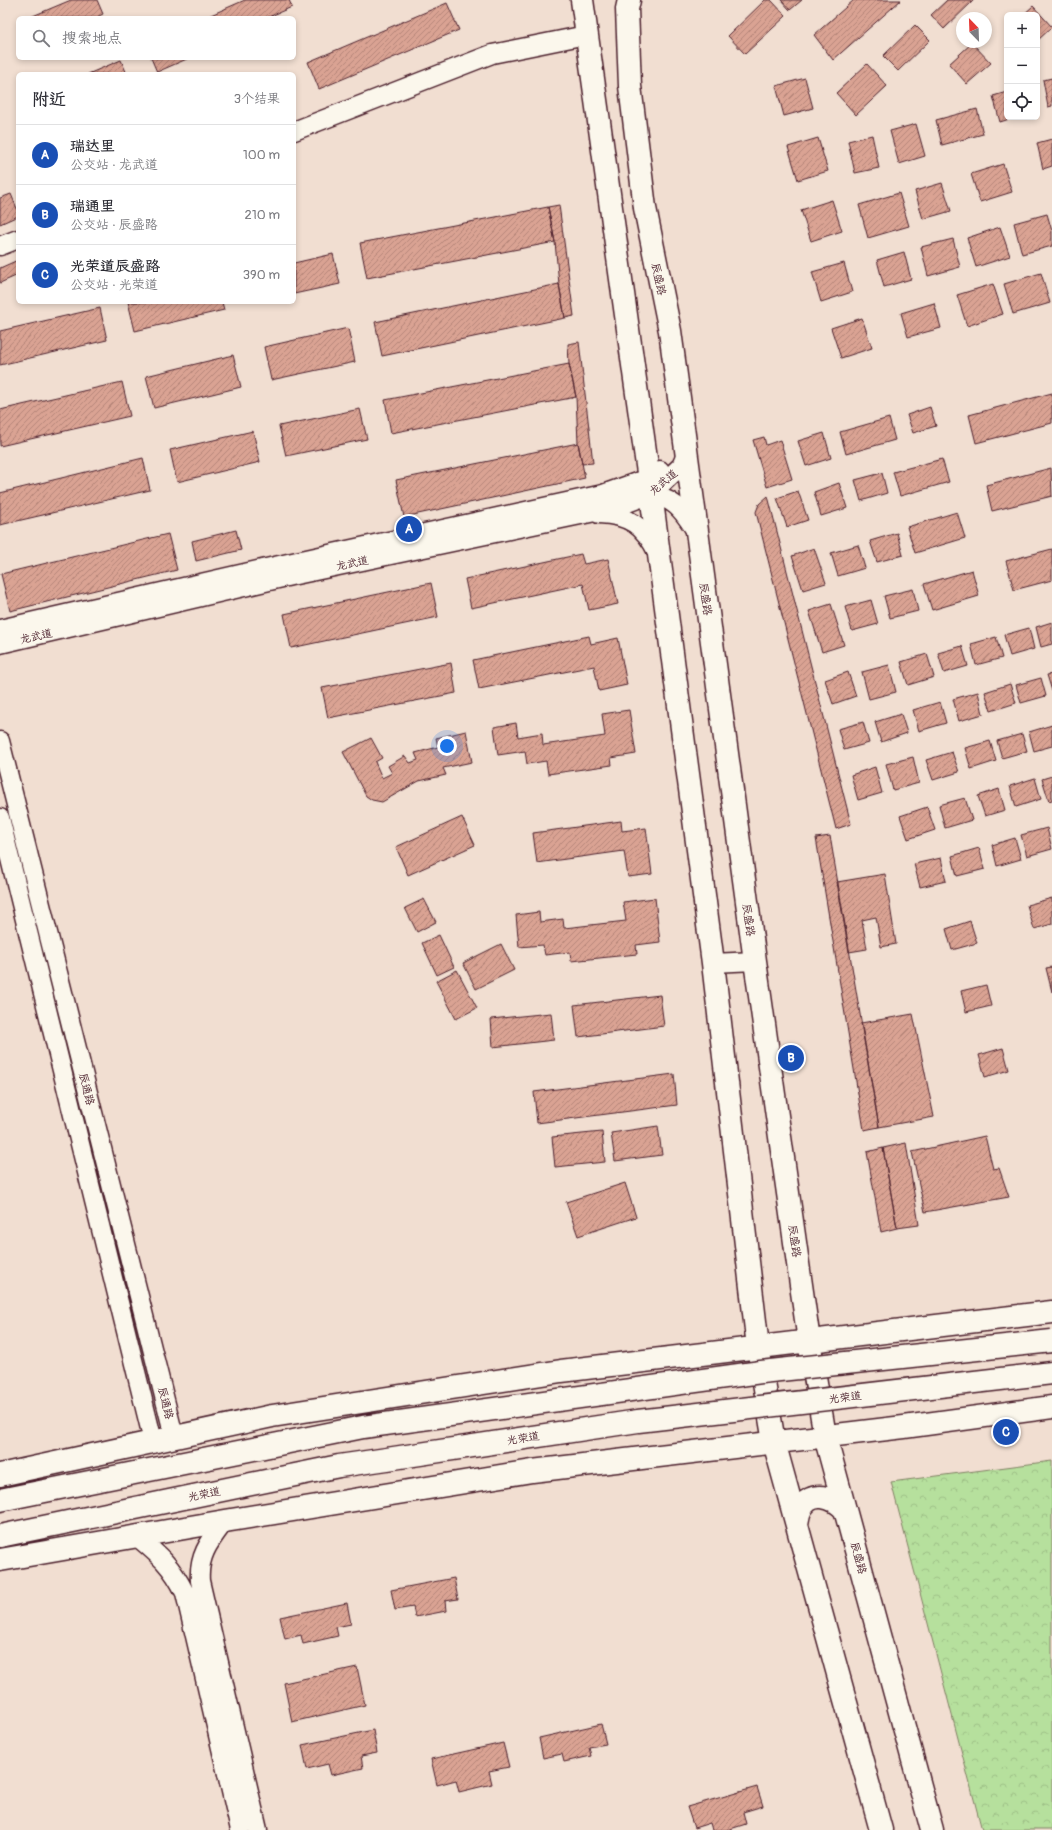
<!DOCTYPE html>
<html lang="zh">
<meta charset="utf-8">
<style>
body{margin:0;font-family:Pangolin,"LXGW WenKai TC",sans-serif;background:#f7f7f7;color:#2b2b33}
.controls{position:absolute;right:12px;top:12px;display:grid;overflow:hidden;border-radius:6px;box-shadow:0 2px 6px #0003}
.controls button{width:36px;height:36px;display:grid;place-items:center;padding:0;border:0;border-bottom:1px solid #e1e1e2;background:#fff;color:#2b2b33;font:20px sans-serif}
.compass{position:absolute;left:956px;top:12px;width:36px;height:36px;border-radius:50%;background:#fff;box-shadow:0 2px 6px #0003;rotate:337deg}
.you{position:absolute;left:447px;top:746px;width:14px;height:14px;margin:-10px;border:3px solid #fff;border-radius:50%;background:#1a73e8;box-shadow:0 0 0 6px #1a73e833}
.badge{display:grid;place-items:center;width:26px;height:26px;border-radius:50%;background:#b45309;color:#fff;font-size:13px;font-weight:700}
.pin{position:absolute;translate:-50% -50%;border:2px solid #fff;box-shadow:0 1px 4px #0006}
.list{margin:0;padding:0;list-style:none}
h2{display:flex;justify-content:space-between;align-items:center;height:52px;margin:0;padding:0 16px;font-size:17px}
h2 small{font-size:13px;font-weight:400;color:#7c7c81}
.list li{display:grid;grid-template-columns:26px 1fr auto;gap:12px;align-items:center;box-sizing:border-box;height:60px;padding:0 16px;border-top:1px solid #e1e1e2}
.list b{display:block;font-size:15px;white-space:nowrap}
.list p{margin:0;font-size:13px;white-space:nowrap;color:#7c7c81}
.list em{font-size:13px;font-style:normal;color:#7c7c81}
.icon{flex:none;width:22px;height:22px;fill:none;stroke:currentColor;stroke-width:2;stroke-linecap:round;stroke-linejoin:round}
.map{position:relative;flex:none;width:1052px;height:1830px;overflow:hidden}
.search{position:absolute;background:#fff;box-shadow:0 2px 6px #0003;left:16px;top:16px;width:280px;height:44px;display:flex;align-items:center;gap:10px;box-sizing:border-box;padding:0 14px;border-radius:6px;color:#7c7c81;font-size:15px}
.panel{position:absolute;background:#fff;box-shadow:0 2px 6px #0003;left:16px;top:72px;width:280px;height:232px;border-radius:6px}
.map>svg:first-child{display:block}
.forest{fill:url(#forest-crowns);stroke:#808064}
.building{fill:url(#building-hatch);stroke:#4a1f2b}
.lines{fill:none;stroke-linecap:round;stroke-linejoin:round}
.minor-casing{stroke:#4a1f2b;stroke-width:21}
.major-casing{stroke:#4a1f2b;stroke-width:25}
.minor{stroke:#fbf7ec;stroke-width:18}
.major{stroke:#fbf7ec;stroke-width:22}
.major-bridge-casing{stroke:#4a1f2b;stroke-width:25;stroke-linecap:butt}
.major-bridge{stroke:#fbf7ec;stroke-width:22}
.labels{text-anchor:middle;stroke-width:3.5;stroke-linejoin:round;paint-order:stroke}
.street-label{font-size:11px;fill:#4a1f2b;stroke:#fbf7ec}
</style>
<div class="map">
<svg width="1052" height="1830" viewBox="0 0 1052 1830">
<defs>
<pattern id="forest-crowns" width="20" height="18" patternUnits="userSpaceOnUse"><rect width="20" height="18" fill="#b6e09d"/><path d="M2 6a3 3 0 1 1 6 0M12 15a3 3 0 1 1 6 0" fill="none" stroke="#9ec087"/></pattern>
<pattern id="building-hatch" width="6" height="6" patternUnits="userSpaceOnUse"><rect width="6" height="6" fill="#daa393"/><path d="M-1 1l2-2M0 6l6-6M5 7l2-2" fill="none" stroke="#b38478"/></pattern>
</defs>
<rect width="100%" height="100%" fill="#f1ded1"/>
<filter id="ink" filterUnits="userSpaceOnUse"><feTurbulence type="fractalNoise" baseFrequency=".025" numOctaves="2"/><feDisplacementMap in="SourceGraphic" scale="8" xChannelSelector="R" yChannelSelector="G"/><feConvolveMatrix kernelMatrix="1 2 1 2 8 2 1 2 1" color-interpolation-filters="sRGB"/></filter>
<g filter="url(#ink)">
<path class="forest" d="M1052,1461V1830H982L891,1482Z"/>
<path class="building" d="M71,0H97L103,14L95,18H28Z
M245,0H289L292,7L266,18H204Z
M765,0H771L786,16L745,54L728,36Z
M781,0H802L790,10Z
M854,0H901L833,60L814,35Z
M947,0H974L944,29L931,15Z
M447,3L459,30L319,89L308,62Z
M1033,6L1052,27L1037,41V15H1023Z
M915,25L930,40L898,71L883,56Z
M972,43L991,63L967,84L949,64Z
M151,58H189L157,72Z
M121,60L127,74H88Z
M867,64L887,86L856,115L836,93Z
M805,78L813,108L784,116L776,86Z
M1052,78V106L1048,107L1043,80Z
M1007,92V117H1016L1000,122L993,96Z
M977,109L983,134L942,145L936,120Z
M916,124L925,156L899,164L890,131Z
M872,135L879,168L855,173L848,141Z
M818,138L828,171L798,180L788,147Z
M1052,139V166L1043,169L1037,143Z
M1003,164L1012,192L980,202L971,174Z
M942,183L951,211L923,219L915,191Z
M899,193L909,226L868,238L859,205Z
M11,194L18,211V216L0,224V198Z
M832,200L842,231L811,241L801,210Z
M559,205L574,316L565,318L559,284L555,242L548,207Z
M548,207L555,242L367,278L360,243Z
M1047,214L1052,231V246L1022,254L1014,223Z
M1000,227L1010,256L976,267L967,238Z
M953,239L960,267L928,276L921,247Z
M904,252L911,279L884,287L877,260Z
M333,254L340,284L294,294V263Z
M18,260V275L0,283V268Z
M844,263L852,292L821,302L812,272Z
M1041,273L1050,303L1013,314L1004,284Z
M559,284L565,318L382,356L375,322Z
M993,284L1003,314L967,326L957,295Z
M128,302H222L224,310L135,331Z
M934,303L941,328L908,337L901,313Z
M100,308L107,340L0,365V331Z
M862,318L872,348L841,358L831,328Z
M348,328L355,362L271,380L264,347Z
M579,342L593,463L582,464L578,443L576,397L569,364L568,344Z
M233,355L241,387L154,408L146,376Z
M569,364L576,397L391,433L385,400Z
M122,382L130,416L0,446V410Z
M1052,393V423L976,443L969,415Z
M930,407L936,426L913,433L907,415Z
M360,409L367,439L286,456L279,426Z
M889,418L895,440L846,454L840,432Z
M253,431L260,462L177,482L170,450Z
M824,433L831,458L806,466L798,441Z
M764,437L766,445L780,440L792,479L767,487L753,440Z
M578,443L585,478L404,517L396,480Z
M143,458L150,490L0,525V493Z
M942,459L949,482L900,496L893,472Z
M1051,468L1052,496L992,511L986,485Z
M882,473L887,493L861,501L855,480Z
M839,483L847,508L821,516L814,492Z
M798,491L808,520L787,527L777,498Z
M768,496L851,824L836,829L756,512L759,504Z
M957,512L965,538L915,553L907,527Z
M236,530L241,550L196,561L192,541Z
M897,533L903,555L877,562L870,541Z
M168,534L177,570L10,611L1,574Z
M858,545L865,568L838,576L831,553Z
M814,548L826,583L803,590L792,556Z
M1052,549V580L1014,590L1006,561Z
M581,554L584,564L608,559L618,604L589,610L583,584L471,608L465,579Z
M972,570L979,596L932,610L924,584Z
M431,583L438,617L291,648L284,614Z
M913,589L918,611L890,618L884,596Z
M871,600L878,624L852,631L845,607Z
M831,604L844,645L822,652L809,611Z
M1052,622V644L1041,647L1036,627Z
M1029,628L1034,649L1010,656L1004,635Z
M589,636L591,644L618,638L627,685L599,691L594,666L479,689L473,660Z
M996,637L1002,658L976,665L971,644Z
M962,646L968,666L944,673L938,653Z
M927,654L934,677L908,685L901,662Z
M451,663L456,693L328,718L322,688Z
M889,665L896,692L869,699L862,672Z
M848,672L856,696L833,704L825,680Z
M1052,674V691L1047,675Z
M1041,678L1046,696L1021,703L1016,685Z
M1010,684L1016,703L991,711L985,692Z
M978,692L983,714L959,721L953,699Z
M940,702L946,723L919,731L913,710Z
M629,710L636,754L611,758L612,765L548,774L546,761L527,764L525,751L498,755L494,727L516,723L518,737L542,733L543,745L605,736L602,714Z
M901,714L907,733L881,742L875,722Z
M863,722L869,743L844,750L838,729Z
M1052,725V746L1034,751L1029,732Z
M466,731L472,762L443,768L446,775L419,781L382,802L372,800L366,796L343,752L371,738L382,758L375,762L382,778L392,773L388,766L405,756L410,763L418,760L415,753L438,747L436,738Z
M1022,734L1027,751L1002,758L997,741Z
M990,741L996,761L971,769L965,748Z
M952,752L959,772L933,780L926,760Z
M913,757L919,783L893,790L886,764Z
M875,767L882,793L858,800L851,775Z
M1052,776V800L1049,801L1042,779Z
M1035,778L1041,799L1016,807L1010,786Z
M999,789L1005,810L985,816L978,796Z
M965,798L972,820L945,828L939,805Z
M927,807L935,830L908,839L900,816Z
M462,817L475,845L408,875L396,847Z
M621,821L622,831L646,828L652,874L628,877L624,851L537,863L533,833Z
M1047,828L1052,849L1027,856L1021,835Z
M830,836L879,1127L864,1130L816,838Z
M1015,838L1021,859L997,866L992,845Z
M979,848L985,869L957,876L952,856Z
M941,858L946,881L920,887L914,864Z
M885,874L896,944L881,947L876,917L862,920L867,949L849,952L837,882Z
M655,898L660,942L636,945L637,954L571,961L570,952L545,955L543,945L519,947L516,915L539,912L540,922L563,919L564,928L626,921L623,902Z
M1052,898V924L1034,929L1027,905Z
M424,899L436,922L417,932L405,908Z
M970,921L977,943L952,950L946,929Z
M439,935L454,967L437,975L422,943Z
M501,944L514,970L476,989L463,963Z
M1052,967V992L1046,968Z
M457,970L477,1008L456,1019L436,981Z
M986,985L991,1006L966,1012L961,991Z
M660,995L664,1026L578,1037L574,1005Z
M551,1013L554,1040L493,1047L491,1019Z
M913,1014L934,1117L879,1127L861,1023Z
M1003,1048L1009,1070L985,1077L979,1055Z
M674,1074L677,1105L537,1123L534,1092Z
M658,1126L662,1155L615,1161L611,1133Z
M602,1132L605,1162L555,1167L552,1137Z
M985,1136L993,1169L999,1168L1009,1197L925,1212L912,1152Z
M906,1143L919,1225L897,1228L883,1148Z
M883,1148L897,1228L881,1232L867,1152Z
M625,1183L636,1217L578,1236L566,1202Z
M454,1578L458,1599L445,1601L446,1611L415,1617L413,1607L395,1610L391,1590Z
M347,1603L351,1624L336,1627L338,1636L303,1644L301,1635L285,1639L280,1617Z
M357,1667L365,1705L292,1722L284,1683Z
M601,1724L606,1744L589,1747L591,1756L564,1762L562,1754L543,1758L539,1738Z
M373,1730L377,1753L361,1756L363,1768L331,1775L328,1764L307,1769L302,1745Z
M503,1743L509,1767L489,1771L492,1784L459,1792L456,1780L437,1785L431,1759Z
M757,1787L763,1806L743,1812L746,1824L727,1830H712L710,1823L694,1828L687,1807Z"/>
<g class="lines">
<defs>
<path id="minor" d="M294,131L492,54L586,35
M0,246L18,239
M643,494C673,496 682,509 697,533
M599,514C629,515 644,526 657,552
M0,629L288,563L603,494L648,478L660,470
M0,644L291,576L614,508L651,494L681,466L686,455
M0,741L174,1436
M0,818L153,1441
M713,963L755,961
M225,1521C210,1541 198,1555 200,1581L258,1830
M136,1536C159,1555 172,1566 185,1593L240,1830"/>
<path id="major" d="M582,0L651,494L713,963L758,1347L774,1442L881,1830
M629,0L627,9L630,86L645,208L670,331L755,961L809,1341L825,1436L932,1830
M0,1475L272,1416L561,1371L1052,1312
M0,1500L363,1427L385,1424
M797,1524C798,1519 798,1514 801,1509C811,1489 834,1497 845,1510
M0,1536L339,1466L387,1459
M0,1560L225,1521L532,1471L904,1427L1052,1407"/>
</defs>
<use href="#minor" class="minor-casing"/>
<use href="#major" class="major-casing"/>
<use href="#minor" class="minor"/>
<use href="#major" class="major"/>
<defs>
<path id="major-bridge" d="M385,1424L761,1372L1052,1341
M387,1459L638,1421L1052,1373"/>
</defs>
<use href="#major-bridge" class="major-bridge-casing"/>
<use href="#major-bridge" class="major-bridge"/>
</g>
</g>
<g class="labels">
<g class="street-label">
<text transform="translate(659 279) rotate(78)" y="4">辰盛路</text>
<text transform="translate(663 482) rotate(-40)" y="4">龙武道</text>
<text transform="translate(352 563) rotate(-12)" y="4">龙武道</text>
<text transform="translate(706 599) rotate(82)" y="4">辰盛路</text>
<text transform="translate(36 636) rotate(-13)" y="4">龙武道</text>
<text transform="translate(749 920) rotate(82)" y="4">辰盛路</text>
<text transform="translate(87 1089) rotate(76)" y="4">辰通路</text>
<text transform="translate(795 1241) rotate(82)" y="4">辰盛路</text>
<text transform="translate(845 1397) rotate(-7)" y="4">光荣道</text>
<text transform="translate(166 1403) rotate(76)" y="4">辰通路</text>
<text transform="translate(523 1438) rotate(-9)" y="4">光荣道</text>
<text transform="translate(204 1494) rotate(-12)" y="4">光荣道</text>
<text transform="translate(859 1558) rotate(75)" y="4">辰盛路</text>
</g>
</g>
</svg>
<div class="controls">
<button>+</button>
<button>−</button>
<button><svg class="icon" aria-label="locate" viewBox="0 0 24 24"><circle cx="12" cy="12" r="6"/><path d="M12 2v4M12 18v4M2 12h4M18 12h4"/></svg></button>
</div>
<svg class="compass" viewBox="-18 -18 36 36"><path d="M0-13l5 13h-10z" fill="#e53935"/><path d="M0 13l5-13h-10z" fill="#7c7c81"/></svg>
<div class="you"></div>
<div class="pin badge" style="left:409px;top:529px;background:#1a4fb4">A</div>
<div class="pin badge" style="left:791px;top:1058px;background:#1a4fb4">B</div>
<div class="pin badge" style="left:1006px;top:1432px;background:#1a4fb4">C</div>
<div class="search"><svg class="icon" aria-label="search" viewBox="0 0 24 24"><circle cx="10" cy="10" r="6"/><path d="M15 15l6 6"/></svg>搜索地点</div>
<section class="panel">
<h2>附近<small>3个结果</small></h2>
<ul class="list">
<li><span class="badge" style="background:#1a4fb4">A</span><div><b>瑞达里</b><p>公交站 · 龙武道</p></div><em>100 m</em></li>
<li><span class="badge" style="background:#1a4fb4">B</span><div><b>瑞通里</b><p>公交站 · 辰盛路</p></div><em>210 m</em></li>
<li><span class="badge" style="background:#1a4fb4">C</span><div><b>光荣道辰盛路</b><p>公交站 · 光荣道</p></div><em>390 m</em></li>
</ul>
</section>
</div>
